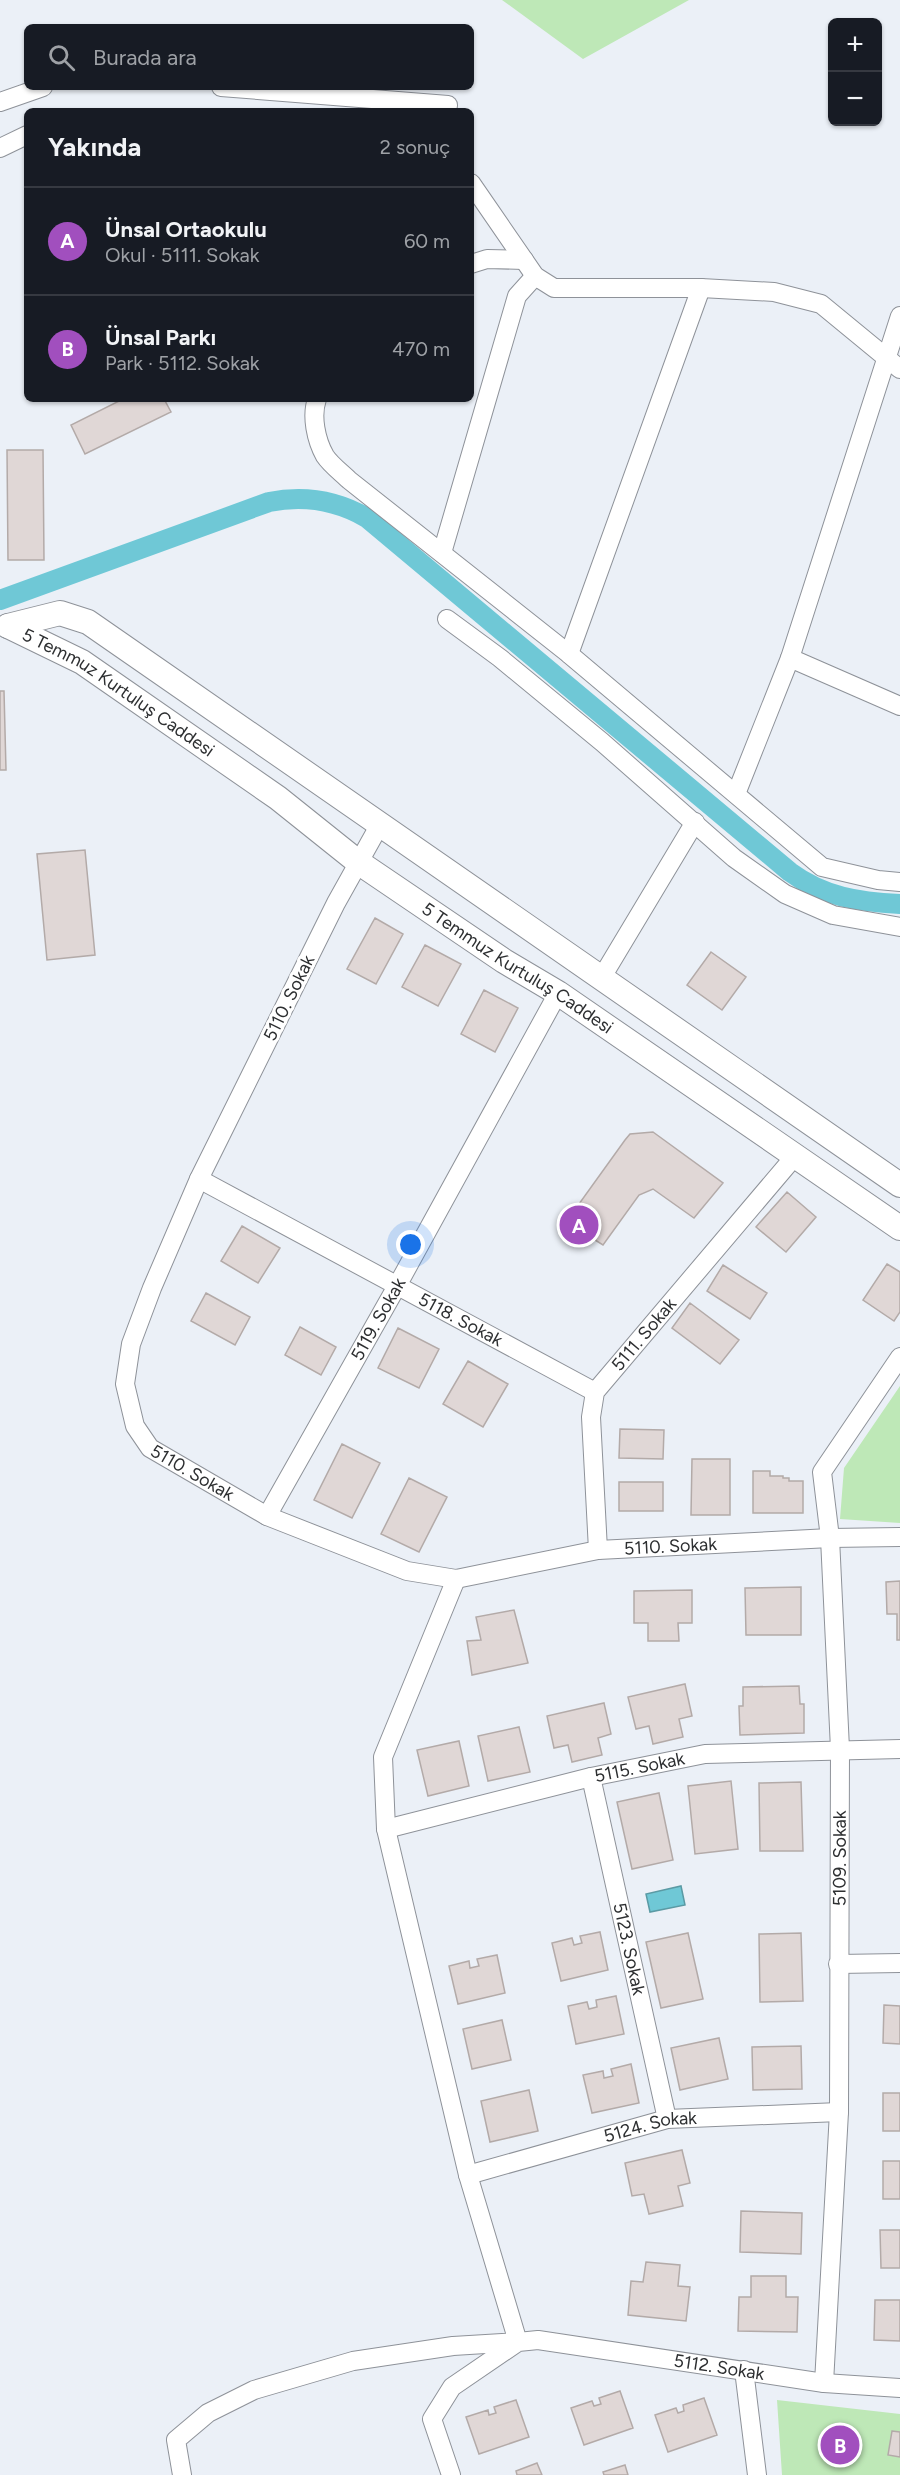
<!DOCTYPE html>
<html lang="tr">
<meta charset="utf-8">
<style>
body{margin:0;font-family:Figtree,sans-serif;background:#242831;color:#f1f3f6}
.controls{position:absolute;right:18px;top:18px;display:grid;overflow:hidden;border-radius:9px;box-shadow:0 2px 4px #0004}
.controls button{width:54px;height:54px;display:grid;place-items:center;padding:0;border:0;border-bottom:2px solid #363941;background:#171b24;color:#f1f3f6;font:30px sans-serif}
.you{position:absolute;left:411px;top:1245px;width:21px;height:21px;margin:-15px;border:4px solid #fff;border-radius:50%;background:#1a73e8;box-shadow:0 0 0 9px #1a73e833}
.badge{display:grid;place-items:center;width:39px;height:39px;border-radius:50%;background:#a14fbe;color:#fff;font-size:20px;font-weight:700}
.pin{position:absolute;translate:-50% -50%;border:3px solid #fff;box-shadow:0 2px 6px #0006}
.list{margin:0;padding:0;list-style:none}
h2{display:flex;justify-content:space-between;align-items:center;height:78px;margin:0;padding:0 24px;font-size:26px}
h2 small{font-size:20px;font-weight:400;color:#9ea1a6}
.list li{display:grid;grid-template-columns:39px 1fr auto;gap:18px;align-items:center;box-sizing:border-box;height:108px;padding:0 24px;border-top:2px solid #363941}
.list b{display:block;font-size:22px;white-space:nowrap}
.list p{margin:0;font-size:20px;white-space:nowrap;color:#9ea1a6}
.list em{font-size:20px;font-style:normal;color:#9ea1a6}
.icon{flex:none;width:33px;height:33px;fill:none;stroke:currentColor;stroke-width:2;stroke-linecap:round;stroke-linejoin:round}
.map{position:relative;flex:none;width:900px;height:2475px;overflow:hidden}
.search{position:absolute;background:#171b24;box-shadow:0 2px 4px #0004;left:24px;top:24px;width:450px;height:66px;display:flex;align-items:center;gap:15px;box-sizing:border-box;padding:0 21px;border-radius:9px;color:#9ea1a6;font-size:22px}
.panel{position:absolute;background:#171b24;box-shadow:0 2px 4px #0004;left:24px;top:108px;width:450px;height:294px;border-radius:9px}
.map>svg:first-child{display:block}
.green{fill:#bee8b7}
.water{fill:#6fc8d6;stroke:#5b9aa4;stroke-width:1.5}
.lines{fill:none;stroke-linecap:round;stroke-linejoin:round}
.canal{stroke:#6fc8d6;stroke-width:20}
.building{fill:#e0d7d6;stroke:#b3aaa8;stroke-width:1.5}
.minor-casing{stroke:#8e9299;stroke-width:20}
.major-casing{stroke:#8e9299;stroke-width:26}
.minor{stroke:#fff;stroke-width:18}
.major{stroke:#fff;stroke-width:24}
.labels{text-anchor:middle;stroke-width:6;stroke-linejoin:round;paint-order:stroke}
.street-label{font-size:18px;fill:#2d2f31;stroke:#fff}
</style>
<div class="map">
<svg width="900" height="2475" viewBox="0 0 900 2475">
<rect width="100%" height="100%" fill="#ebf0f7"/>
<path class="green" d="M502,0H689L583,59Z
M900,1386V1523L840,1519L844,1468Z
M777,2400L900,2414V2475H782Z"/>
<path class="water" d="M681,1886L685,1905L650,1912L646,1894Z"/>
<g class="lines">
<path class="canal" d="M0,600L269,502C304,495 336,500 367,518L790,872C824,897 859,902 900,904"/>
</g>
<path class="building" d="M123,399H164L171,412L85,454L71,425Z
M7,450H43L44,560H8Z
M0,691H4L6,770H0Z
M85,850L95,955L47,960L37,854Z
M375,918L403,934L376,984L347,969Z
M425,945L461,964L438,1006L402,987Z
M711,952L746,977L722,1010L687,985Z
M484,990L518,1008L495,1052L461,1034Z
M653,1132L723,1183L694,1218L653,1189L639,1195L603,1245L566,1222L625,1140L630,1134Z
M787,1192L816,1217L786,1252L756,1227Z
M242,1226L280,1248L258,1283L221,1261Z
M887,1264L900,1272V1312L894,1321L863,1300Z
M723,1265L767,1293L750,1319L707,1291Z
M206,1293L250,1317L235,1345L191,1321Z
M690,1303L739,1340L720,1364L672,1328Z
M300,1327L336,1347L321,1375L285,1355Z
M398,1328L439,1349L419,1388L378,1368Z
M468,1361L508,1384L483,1427L443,1404Z
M620,1429L664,1430L663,1459L619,1458Z
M342,1444L380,1463L352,1518L314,1500Z
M692,1459H730V1515H691Z
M753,1471H770V1476H783V1478H789V1481H803V1513H753Z
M409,1478L447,1497L419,1552L381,1534Z
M619,1482H663V1511H619Z
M900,1581V1640H897V1614H887L886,1582Z
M801,1587V1635H746L745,1588Z
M692,1590V1623H678L679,1641H648V1623H634V1591Z
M514,1610L528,1663L472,1675L467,1641L481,1640L476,1617Z
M685,1684L692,1716L679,1719L683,1737L653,1744L649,1726L636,1729L628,1697Z
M799,1686L800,1704H804V1733L740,1735L739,1706H743V1687Z
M604,1703L611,1734L598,1738L602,1755L572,1762L568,1745L554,1748L547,1716Z
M519,1727L530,1772L488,1781L478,1736Z
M459,1741L469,1786L428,1796L417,1750Z
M731,1781L738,1849L695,1854L688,1786Z
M801,1782L803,1851H760L759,1783Z
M659,1793L673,1860L632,1869L617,1802Z
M600,1932L608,1970L561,1981L552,1943L572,1938L574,1945L582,1943L580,1936Z
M688,1933L703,1999L661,2008L646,1942Z
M801,1933L803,2001L760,2002L759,1934Z
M497,1955L505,1993L458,2004L449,1966L469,1961L470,1968L479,1966L477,1959Z
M616,1996L624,2034L576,2044L568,2006L587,2002L589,2009L597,2007L596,2000Z
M884,2005L900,2006V2044L883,2043Z
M502,2020L511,2060L472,2069L463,2029Z
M719,2038L728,2079L680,2090L671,2048Z
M801,2046L802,2089L753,2090L752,2047Z
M631,2064L639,2103L592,2113L583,2075L603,2071L604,2078L613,2076L611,2069Z
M529,2090L538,2131L490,2142L481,2101Z
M883,2093H900V2131H883Z
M682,2150L690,2183L678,2186L683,2206L649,2214L644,2194L632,2196L625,2163Z
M883,2161H900V2199H883Z
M741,2211L802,2213L801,2254L740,2252Z
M880,2230H900V2268H881Z
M646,2262L680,2265L678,2286L690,2287L686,2321L628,2315L631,2281L643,2282Z
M751,2276H786V2297H798L797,2332L738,2331L739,2297H751Z
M875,2300H900V2341L874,2340Z
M620,2391L633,2428L584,2445L571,2408L592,2401L594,2406L601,2404L599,2398Z
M704,2398L717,2435L668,2452L655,2415L676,2408L678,2413L684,2411L683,2405Z
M516,2400L529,2437L479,2454L466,2417L488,2410L489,2415L496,2413L494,2407Z
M892,2431L900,2432V2457L888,2455Z
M537,2463L542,2475H517L516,2471Z
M625,2465L628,2475H604L603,2472Z"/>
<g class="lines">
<defs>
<g id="minor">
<path d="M221,87L448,105L447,111"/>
<path d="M0,102L43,87"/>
<path d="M0,148L27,135"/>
<path d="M471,183L535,276L554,288H701L774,292L821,304L900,369"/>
<path d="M471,264L487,259L524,260"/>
<path d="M317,399C311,416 316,440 325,456C331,465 342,473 349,480L569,654L822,867L878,880L900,882"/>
<path d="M442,553L517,296L535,276"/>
<path d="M447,619L500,658L602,742L734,858L785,894L833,915L900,927"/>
<path d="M569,654L701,288"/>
<path d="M790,658L900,706"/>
<path d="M736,794L790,658L900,316"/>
<path id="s1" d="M379,826L336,903L199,1179L152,1288L131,1344L125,1384L135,1426L150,1448L267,1516L407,1571L456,1579L598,1550L830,1538L900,1537"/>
<path d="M602,977L695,822"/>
<path id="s2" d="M199,1179L595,1392"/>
<path id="s3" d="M267,1516L397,1286L558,993"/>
<path id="s4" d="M598,1550L591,1417L595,1392L795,1156"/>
<path id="s5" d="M591,1777L667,2119"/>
<path id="s6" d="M386,1829L591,1777L705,1754L900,1749"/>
<path d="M838,1964L900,1963"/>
<path id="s7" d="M468,2175L667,2119L839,2112"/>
<path d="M744,2370L757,2475"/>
<path id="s8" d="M824,2383L839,2112L840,1749L830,1538L822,1472L900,1357"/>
<path d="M182,2475L176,2440L208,2413L254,2390L353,2361L453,2346L518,2342L468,2175L386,1829L383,1757L456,1579"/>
<path id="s9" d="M451,2475L432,2419L452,2387L518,2342L538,2340L824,2383L900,2388"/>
</g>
<g id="major">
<path id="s10" d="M8,626L82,662L278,798L358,862L504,961L558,993L900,1228"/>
<path d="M8,626L60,613L88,622L900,1185"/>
</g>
</defs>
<use href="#minor" class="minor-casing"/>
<use href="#major" class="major-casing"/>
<use href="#minor" class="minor"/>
<use href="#major" class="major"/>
</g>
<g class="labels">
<g class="street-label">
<text dy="6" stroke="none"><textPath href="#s10" startOffset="129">5 Temmuz Kurtuluş Caddesi</textPath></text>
<text dy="6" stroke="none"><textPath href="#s10" startOffset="615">5 Temmuz Kurtuluş Caddesi</textPath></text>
<text transform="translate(289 998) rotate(-64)" y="6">5110. Sokak</text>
<text dy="6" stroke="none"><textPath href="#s3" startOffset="226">5119. Sokak</textPath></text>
<text dy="6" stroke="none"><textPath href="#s2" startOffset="297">5118. Sokak</textPath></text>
<text dy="6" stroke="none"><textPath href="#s4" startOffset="234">5111. Sokak</textPath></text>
<text dy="6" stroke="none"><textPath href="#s1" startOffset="734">5110. Sokak</textPath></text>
<text dy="6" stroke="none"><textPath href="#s1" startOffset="1238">5110. Sokak</textPath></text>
<text dy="6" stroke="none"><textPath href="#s6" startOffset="261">5115. Sokak</textPath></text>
<text dy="6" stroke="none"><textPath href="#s8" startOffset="525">5109. Sokak</textPath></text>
<text dy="6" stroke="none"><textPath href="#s5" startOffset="176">5123. Sokak</textPath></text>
<text dy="6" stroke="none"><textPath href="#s7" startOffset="189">5124. Sokak</textPath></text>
<text dy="6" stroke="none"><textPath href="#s9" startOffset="380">5112. Sokak</textPath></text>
</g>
</g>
</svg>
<div class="controls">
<button>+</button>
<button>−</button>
</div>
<div class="you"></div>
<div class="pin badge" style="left:579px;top:1225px">A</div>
<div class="pin badge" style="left:840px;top:2445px">B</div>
<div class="search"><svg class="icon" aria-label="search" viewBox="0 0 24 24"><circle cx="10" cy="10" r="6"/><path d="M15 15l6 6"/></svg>Burada ara</div>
<section class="panel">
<h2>Yakında<small>2 sonuç</small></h2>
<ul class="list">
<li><span class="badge">A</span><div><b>Ünsal Ortaokulu</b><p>Okul · 5111. Sokak</p></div><em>60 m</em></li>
<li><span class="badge">B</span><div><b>Ünsal Parkı</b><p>Park · 5112. Sokak</p></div><em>470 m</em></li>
</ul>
</section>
</div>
